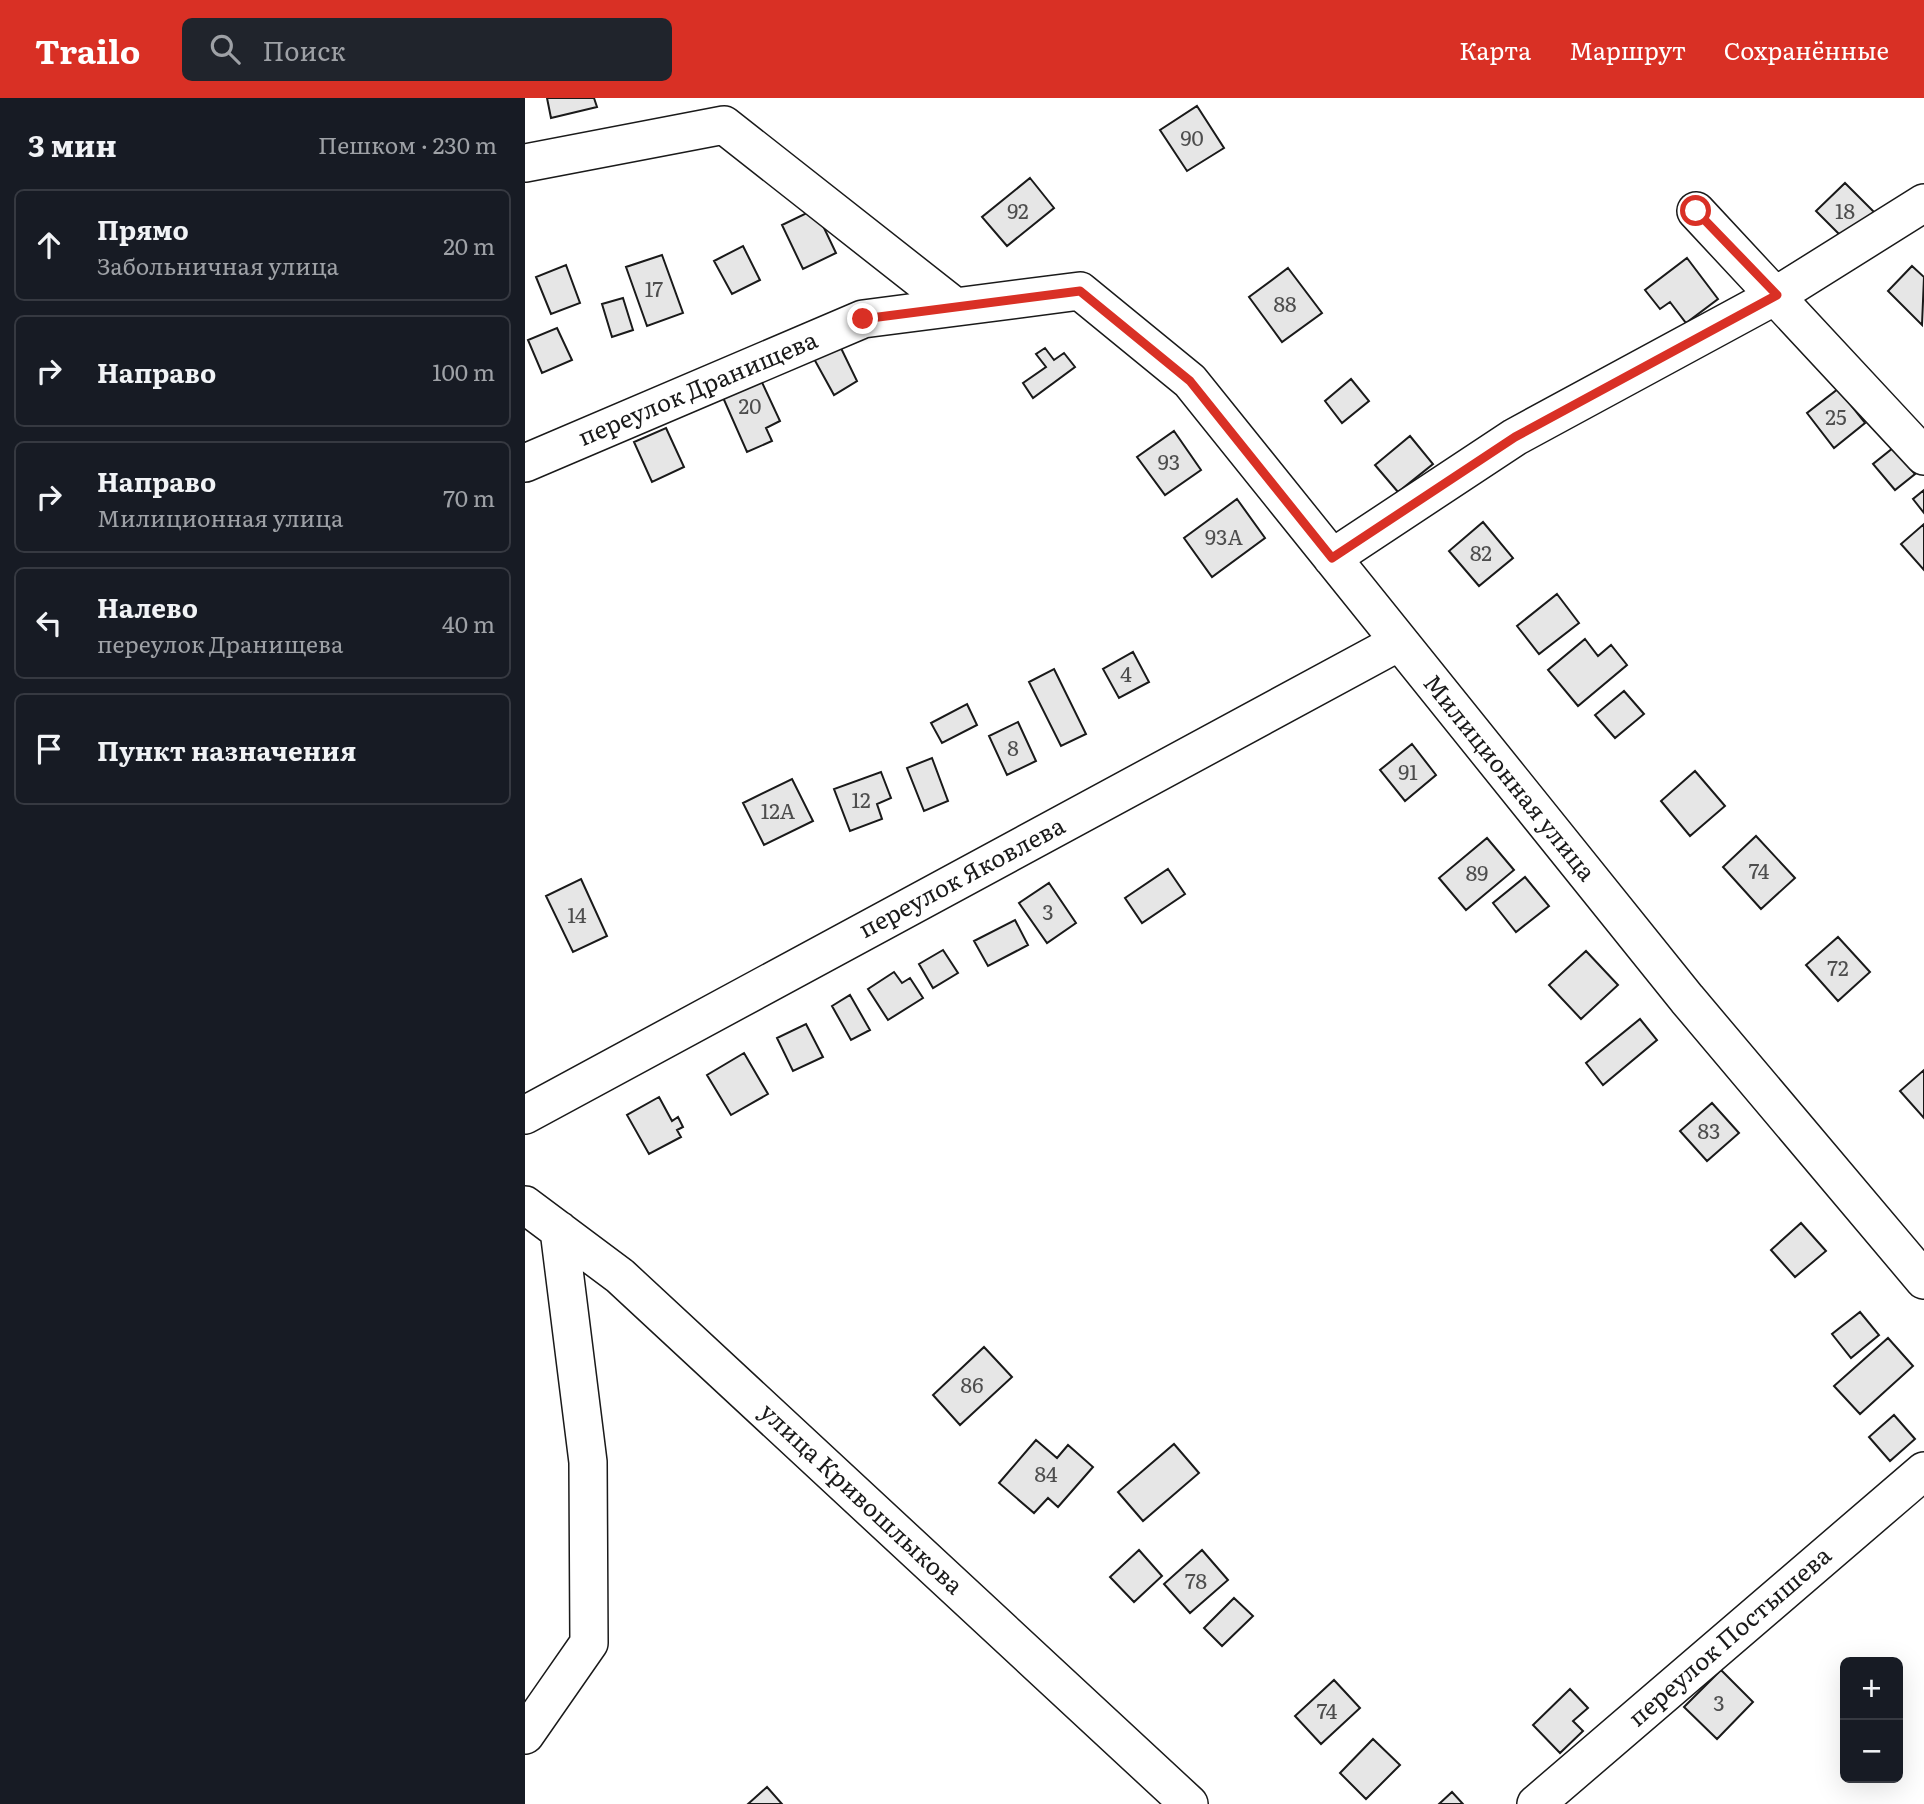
<!DOCTYPE html>
<html lang="ru">
<meta charset="utf-8">
<style>
body{margin:0;font-family:Literata,serif;background:#20242c;color:#f1f3f6}
.controls{position:absolute;right:21px;bottom:21px;display:grid;overflow:hidden;border-radius:10px;box-shadow:0 7px 28px #0002}
.controls button{width:63px;height:63px;display:grid;place-items:center;padding:0;border:0;border-bottom:2px solid #363941;background:#171b24;color:#f1f3f6;font:35px sans-serif}
.stop{position:absolute;width:21px;height:21px;margin:-16px;border:5px solid #d93025;border-radius:50%;background:#fff}
.stop.end{background:#d93025;border-color:#fff;box-shadow:0 2px 7px #0008}
.list{margin:0;padding:0;list-style:none}
h2{display:flex;justify-content:space-between;align-items:center;height:91px;margin:0;padding:0 28px;font-size:30px}
h2 small{font-size:23px;font-weight:400;color:#9ea1a6}
.list li{display:grid;grid-template-columns:46px 1fr auto;gap:21px;align-items:center;box-sizing:border-box;height:112px;margin:0 14px 14px;padding:0 14px;border:2px solid #363941;border-radius:10px}
.list b{display:block;font-size:26px;white-space:nowrap}
.list p{margin:0;font-size:23px;white-space:nowrap;color:#9ea1a6}
.list em{font-size:23px;font-style:normal;color:#9ea1a6}
.icon{flex:none;width:38px;height:38px;fill:none;stroke:currentColor;stroke-width:2;stroke-linecap:round;stroke-linejoin:round}
.map{position:relative;flex:none;width:1399px;height:1706px;overflow:hidden}
header{display:flex;align-items:center;gap:42px;box-sizing:border-box;height:98px;padding:0 35px;background:#d93025;color:#fff}
header strong{font-size:33px}
nav{display:flex;gap:38px;margin-inline-start:auto;font-size:24px}
.search{width:490px;height:63px;background:#20242c;display:flex;align-items:center;gap:18px;box-sizing:border-box;padding:0 24px;border-radius:10px;color:#9ea1a6;font-size:26px}
main{display:flex}
aside{flex:1;background:#171b24}
.map>svg:first-child{display:block}
.building{fill:#e6e6e6;stroke:#1a1a1a;stroke-width:2}
.lines{fill:none;stroke-linecap:round;stroke-linejoin:round}
.minor-casing{stroke:#1a1a1a;stroke-width:40}
.minor{stroke:#fff;stroke-width:37}
.route{stroke:#d93025;stroke-width:9}
.labels{text-anchor:middle;stroke-width:5;stroke-linejoin:round;paint-order:stroke}
.number-label{font-size:21px;fill:#4d4d4d}
.street-label{font-size:24px;fill:#1a1a1a;stroke:#fff}
</style>
<header>
<strong>Trailo</strong>
<div class="search"><svg class="icon" aria-label="search" viewBox="0 0 24 24"><circle cx="10" cy="10" r="6"/><path d="M15 15l6 6"/></svg>Поиск</div>
<nav><a>Карта</a><a>Маршрут</a><a>Сохранённые</a></nav>
</header>
<main>
<aside>
<h2>3 мин<small>Пешком · 230 m</small></h2>
<ul class="list">
<li><svg class="icon" aria-label="ahead" viewBox="0 0 24 24"><path d="M12 20V5M6 11l6-6 6 6"/></svg><div><b>Прямо</b><p>Забольничная улица</p></div><em>20 m</em></li>
<li><svg class="icon" aria-label="right" viewBox="0 0 24 24"><path d="M7 20v-9h11M14 6l5 5-5 5"/></svg><div><b>Направо</b></div><em>100 m</em></li>
<li><svg class="icon" aria-label="right" viewBox="0 0 24 24"><path d="M7 20v-9h11M14 6l5 5-5 5"/></svg><div><b>Направо</b><p>Милиционная улица</p></div><em>70 m</em></li>
<li><svg class="icon" aria-label="left" viewBox="0 0 24 24"><path d="M17 20v-9H6M10 6l-5 5 5 5"/></svg><div><b>Налево</b><p>переулок Дранищева</p></div><em>40 m</em></li>
<li><svg class="icon" aria-label="arrive" viewBox="0 0 24 24"><path d="M6 21V4h12l-3 4 3 4H6"/></svg><div><b>Пункт назначения</b></div></li>
</ul>
</aside>
<div class="map">
<svg width="1399" height="1706" viewBox="0 0 1399 1706">
<rect width="100%" height="100%" fill="#fff"/>
<path class="building" d="M22,0H69L72,9L26,20Z
M672,8L699,50L662,73L635,32Z
M505,80L529,110L482,148L457,119Z
M1320,85L1349,114L1320,142L1291,113Z
M290,111L311,155L278,171L257,127Z
M218,148L235,182L207,196L189,163Z
M137,157L158,215L122,228L101,169Z
M1162,160L1193,201L1161,225L1145,204L1135,211L1120,192Z
M41,167L55,205L26,216L11,179Z
M1387,168L1399,179L1397,227L1363,193Z
M763,170L797,215L757,244L724,199Z
M98,200L108,232L87,239L77,206Z
M32,230L47,262L17,275L3,242Z
M314,246L332,283L309,297L288,259Z
M520,250L529,262L539,255L550,269L508,300L498,285L521,269L511,256Z
M234,278L255,323L241,330L247,343L222,354L196,295Z
M826,281L844,303L817,325L800,303Z
M1313,291L1340,325L1309,350L1282,315Z
M141,330L159,369L127,384L109,344Z
M649,333L676,372L640,397L612,359Z
M885,338L908,366L873,394L850,367Z
M1368,350L1390,376L1370,392L1348,366Z
M1399,392V415L1388,401Z
M712,401L740,440L687,479L659,440Z
M958,424L988,460L954,488L924,453Z
M1399,426V472L1376,446Z
M1032,496L1054,525L1014,556L992,528Z
M1060,541L1073,558L1086,547L1102,567L1053,608L1023,572Z
M608,554L624,584L594,600L578,571Z
M529,571L561,636L536,648L504,584Z
M1099,593L1119,616L1090,640L1070,617Z
M442,606L452,627L417,645L406,625Z
M493,624L511,663L482,677L464,638Z
M887,646L911,677L880,703L855,672Z
M407,660L423,703L399,713L382,670Z
M1170,673L1200,708L1165,738L1136,703Z
M356,674L366,700L352,706L357,721L325,733L309,691Z
M267,681L288,723L239,747L218,705Z
M1231,738L1270,780L1236,811L1198,769Z
M962,740L989,772L941,812L914,780Z
M643,771L660,796L617,825L600,800Z
M1000,779L1024,808L991,834L968,805Z
M56,781L82,838L48,854L21,798Z
M524,785L551,825L522,845L494,805Z
M490,822L503,847L463,868L449,843Z
M1313,839L1345,874L1313,903L1281,867Z
M418,852L433,875L408,890L394,866Z
M1061,853L1093,887L1056,921L1024,887Z
M369,874L377,885L385,880L398,900L363,922L343,891Z
M325,897L345,932L326,942L307,908Z
M1115,921L1132,942L1078,987L1061,965Z
M281,926L298,959L268,973L252,940Z
M219,955L243,996L206,1017L182,977Z
M1399,972V1020L1375,993Z
M134,999L147,1023L153,1019L158,1029L152,1032L156,1039L124,1056L102,1017Z
M1187,1005L1214,1035L1182,1063L1155,1033Z
M1276,1125L1301,1153L1270,1179L1246,1152Z
M1335,1214L1354,1237L1326,1260L1307,1236Z
M1363,1240L1388,1268L1335,1316L1309,1288Z
M459,1249L487,1279L435,1327L408,1297Z
M1369,1317L1390,1341L1365,1363L1344,1339Z
M511,1342L532,1360L543,1347L568,1369L533,1409L523,1400L509,1415L474,1385Z
M649,1346L674,1375L618,1423L593,1394Z
M614,1452L637,1478L609,1504L585,1479Z
M677,1452L703,1482L665,1515L639,1486Z
M709,1500L728,1518L697,1548L679,1530Z
M1196,1572L1228,1604L1192,1641L1159,1609Z
M809,1582L835,1610L796,1646L770,1618Z
M1045,1591L1063,1610L1048,1623L1058,1633L1035,1655L1008,1627Z
M848,1641L875,1667L841,1701L815,1675Z
M242,1689L257,1706H223Z
M927,1694L938,1706H914Z"/>
<g class="lines">
<defs>
<path id="minor" d="M0,65L199,27L429,208
M1171,113L1399,358
M0,365L338,221L555,193L665,283L1162,901L1399,1182
M807,460L990,339L1252,197L1399,105
M0,1017L874,544
M0,1107L95,1178L664,1706
M0,1637L64,1545L63,1364L34,1132
M1011,1706L1399,1373"/>
</defs>
<use href="#minor" class="minor-casing"/>
<use href="#minor" class="minor"/>
</g>
<g class="lines">
<path class="route" d="M338,221L555,193L665,283L807,460L990,339L1252,197L1171,113"/>
</g>
<g class="labels">
<g class="number-label">
<text x="667" y="48">90</text>
<text x="493" y="121">92</text>
<text x="1320" y="121">18</text>
<text x="129" y="199">17</text>
<text x="760" y="214">88</text>
<text x="225" y="316">20</text>
<text x="1311" y="327">25</text>
<text x="644" y="372">93</text>
<text x="699" y="447">93А</text>
<text x="956" y="463">82</text>
<text x="601" y="584">4</text>
<text x="488" y="658">8</text>
<text x="883" y="682">91</text>
<text x="336" y="710">12</text>
<text x="253" y="721">12А</text>
<text x="1234" y="781">74</text>
<text x="952" y="783">89</text>
<text x="523" y="822">3</text>
<text x="52" y="825">14</text>
<text x="1313" y="878">72</text>
<text x="1184" y="1041">83</text>
<text x="447" y="1295">86</text>
<text x="521" y="1384">84</text>
<text x="671" y="1491">78</text>
<text x="1194" y="1613">3</text>
<text x="802" y="1621">74</text>
</g>
<g class="street-label">
<text transform="translate(173 291) rotate(-23)" y="8">переулок Дранищева</text>
<text transform="translate(984 680) rotate(51)" y="8">Милиционная улица</text>
<text transform="translate(437 780) rotate(-28)" y="8">переулок Яковлева</text>
<text transform="translate(336 1401) rotate(43)" y="8">улица Кривошлыкова</text>
<text transform="translate(1205 1539) rotate(-41)" y="8">переулок Постышева</text>
</g>
</g>
</svg>
<div class="controls">
<button>+</button>
<button>−</button>
</div>
<div class="stop" style="left:1171px;top:113px"></div>
<div class="stop end" style="left:338px;top:221px"></div>
</div>
</main>
